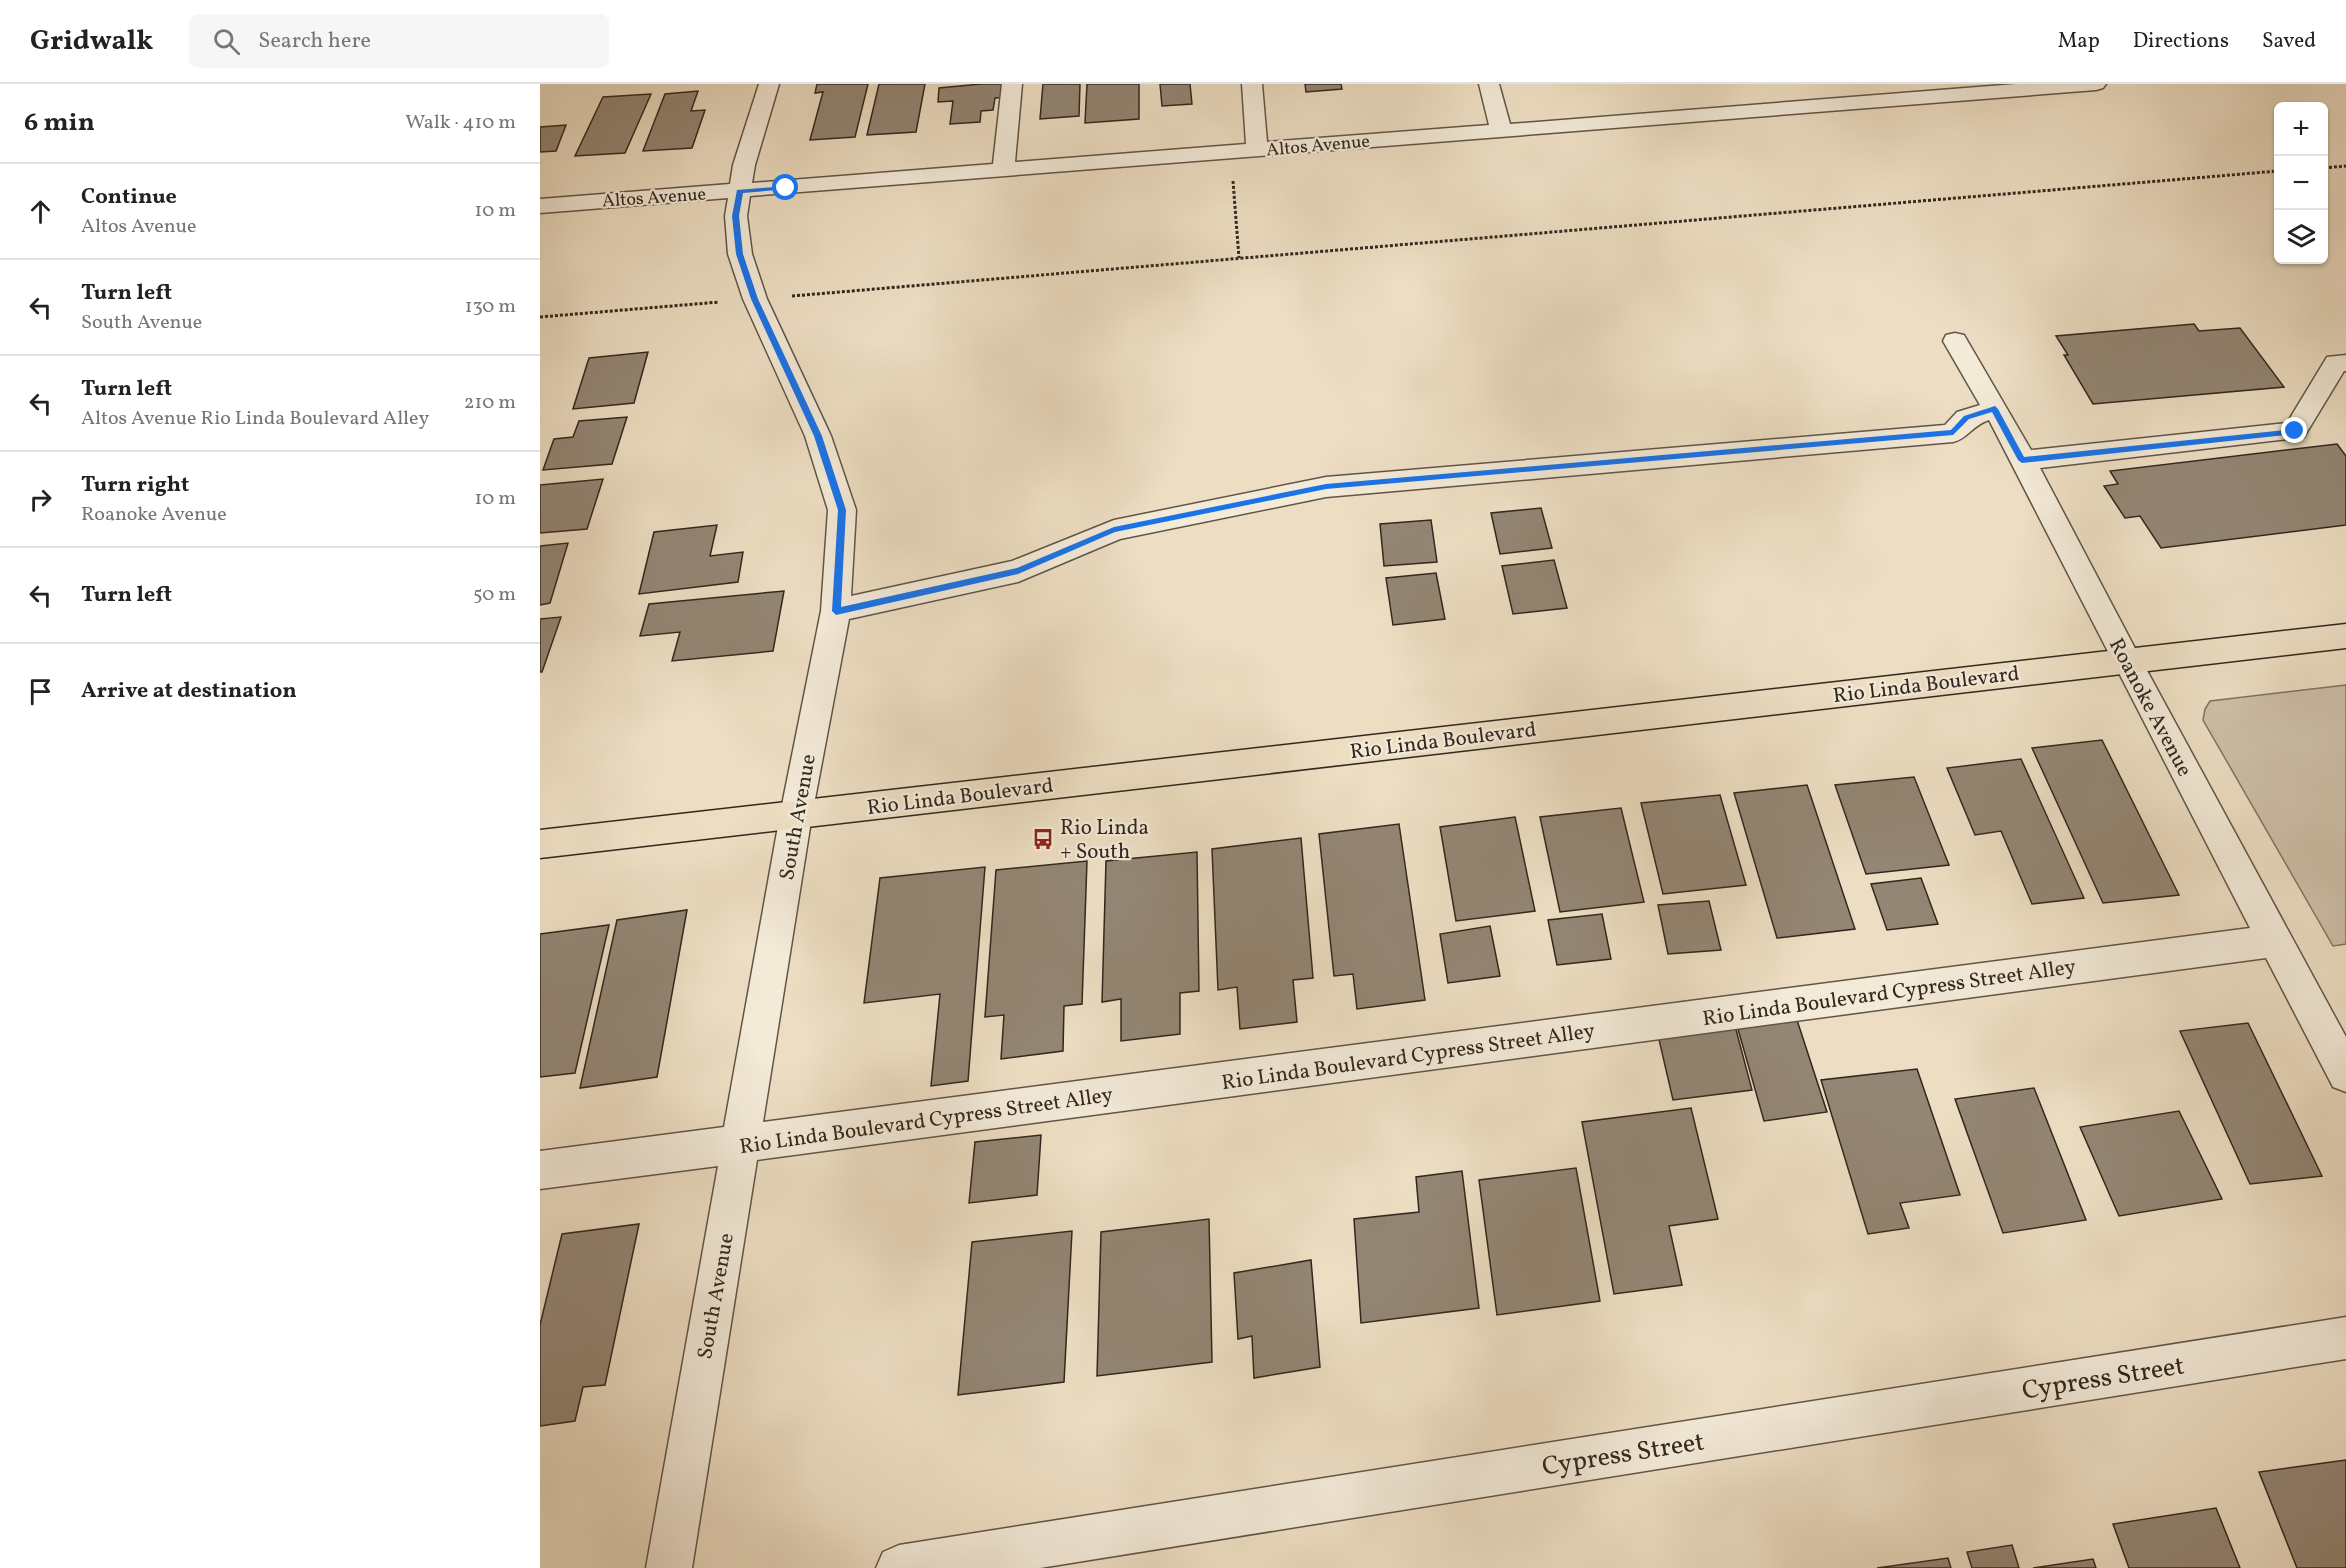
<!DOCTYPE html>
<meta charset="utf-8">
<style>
body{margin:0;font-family:Vollkorn,serif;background:#f6f6f6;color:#222}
.controls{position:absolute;right:18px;top:18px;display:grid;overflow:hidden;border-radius:9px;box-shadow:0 2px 4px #0004}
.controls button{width:54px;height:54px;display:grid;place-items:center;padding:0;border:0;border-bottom:2px solid #e0e0e0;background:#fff;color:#222;font:30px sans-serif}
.stop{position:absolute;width:18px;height:18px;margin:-14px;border:4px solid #1a73e8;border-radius:50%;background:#fff}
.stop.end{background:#1a73e8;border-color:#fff;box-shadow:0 2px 6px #0008}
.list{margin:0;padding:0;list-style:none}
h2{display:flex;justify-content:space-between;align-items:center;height:78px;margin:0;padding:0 24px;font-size:26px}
h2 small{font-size:20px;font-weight:400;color:#767676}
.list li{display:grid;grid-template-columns:39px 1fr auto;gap:18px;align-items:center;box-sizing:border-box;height:96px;padding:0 24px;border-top:2px solid #e0e0e0}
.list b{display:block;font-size:22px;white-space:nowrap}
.list p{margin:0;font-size:20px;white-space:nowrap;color:#767676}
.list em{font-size:20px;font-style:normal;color:#767676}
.icon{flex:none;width:33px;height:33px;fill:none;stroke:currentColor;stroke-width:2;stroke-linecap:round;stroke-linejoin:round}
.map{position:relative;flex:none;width:1806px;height:1484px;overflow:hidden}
header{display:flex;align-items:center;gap:36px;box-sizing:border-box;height:84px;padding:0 30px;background:#fff;border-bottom:2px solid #e0e0e0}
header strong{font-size:28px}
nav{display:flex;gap:33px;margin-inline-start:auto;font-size:21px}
.search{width:420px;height:54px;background:#f6f6f6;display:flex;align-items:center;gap:15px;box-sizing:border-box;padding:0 21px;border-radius:9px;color:#767676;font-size:22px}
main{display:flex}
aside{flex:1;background:#fff}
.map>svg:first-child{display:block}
.green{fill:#cdbfa7;stroke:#807362;stroke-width:1.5}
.building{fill:#938674;stroke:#32271e;stroke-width:1.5}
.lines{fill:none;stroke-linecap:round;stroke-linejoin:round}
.minor-casing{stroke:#615547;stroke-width:3}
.major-casing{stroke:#32271e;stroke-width:3}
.path{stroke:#32271e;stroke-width:3;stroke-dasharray:3 2;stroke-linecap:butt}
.minor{fill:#f3ead8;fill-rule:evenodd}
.major{fill:#eddec3;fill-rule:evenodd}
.route{fill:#1a73e8}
.labels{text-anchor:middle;stroke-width:4.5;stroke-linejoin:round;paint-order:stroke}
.far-street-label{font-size:18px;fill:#32271e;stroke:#f3ead8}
.street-label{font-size:21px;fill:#32271e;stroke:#f3ead8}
.poi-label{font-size:21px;fill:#32271e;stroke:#f3ead8;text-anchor:start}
.near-street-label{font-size:26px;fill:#32271e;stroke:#f3ead8}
</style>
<header>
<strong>Gridwalk</strong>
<div class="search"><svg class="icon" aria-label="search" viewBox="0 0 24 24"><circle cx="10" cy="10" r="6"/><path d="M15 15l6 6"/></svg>Search here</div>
<nav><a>Map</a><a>Directions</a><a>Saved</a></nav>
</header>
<main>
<aside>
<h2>6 min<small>Walk · 410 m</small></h2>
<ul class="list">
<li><svg class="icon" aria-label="ahead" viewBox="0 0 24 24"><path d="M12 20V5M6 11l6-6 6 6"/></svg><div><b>Continue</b><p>Altos Avenue</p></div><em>10 m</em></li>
<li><svg class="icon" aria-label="left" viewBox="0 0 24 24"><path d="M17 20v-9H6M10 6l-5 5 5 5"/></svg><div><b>Turn left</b><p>South Avenue</p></div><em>130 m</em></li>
<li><svg class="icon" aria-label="left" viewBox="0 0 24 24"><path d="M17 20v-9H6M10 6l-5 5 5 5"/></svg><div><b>Turn left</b><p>Altos Avenue Rio Linda Boulevard Alley</p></div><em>210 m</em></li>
<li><svg class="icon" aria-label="right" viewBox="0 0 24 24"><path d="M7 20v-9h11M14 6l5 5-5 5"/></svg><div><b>Turn right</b><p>Roanoke Avenue</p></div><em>10 m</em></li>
<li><svg class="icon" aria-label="left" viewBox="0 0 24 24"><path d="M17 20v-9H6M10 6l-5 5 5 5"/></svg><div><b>Turn left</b></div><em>50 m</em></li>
<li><svg class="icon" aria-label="arrive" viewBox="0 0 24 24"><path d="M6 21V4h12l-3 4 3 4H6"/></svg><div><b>Arrive at destination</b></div></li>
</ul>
</aside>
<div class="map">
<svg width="1806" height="1484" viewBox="0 0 1806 1484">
<rect width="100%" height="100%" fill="#eddec3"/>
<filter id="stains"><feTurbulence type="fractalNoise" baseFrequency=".00333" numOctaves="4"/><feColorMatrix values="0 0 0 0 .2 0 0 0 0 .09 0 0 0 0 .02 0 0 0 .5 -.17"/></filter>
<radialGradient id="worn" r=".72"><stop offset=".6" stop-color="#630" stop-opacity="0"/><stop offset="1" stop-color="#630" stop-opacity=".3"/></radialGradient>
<path class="green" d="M1806,601V860L1793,862L1663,636L1665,625L1670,617Z"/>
<path class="building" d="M277,0H328L315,53L270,56L283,8L275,9Z
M339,0H385L376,48L327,51Z
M441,0H471L469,13L455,14L453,26L441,27L440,38L410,40L413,17L398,18L399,4Z
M503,0H540L539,32L500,35Z
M547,0H599V35L545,39Z
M620,0H650L652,20L622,22Z
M765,0H801L802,5L766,8Z
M158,7L151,27L165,26L152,64L103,67L125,10Z
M111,10L85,69L35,72L63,13Z
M26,41L16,67L0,68V43Z
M1654,240L1659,247L1700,244L1744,303L1553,320L1524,271H1528L1516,252Z
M108,268L94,319L33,325L49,274Z
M87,333L72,380L3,386L14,355L33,353L39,337Z
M1797,360L1806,372V441L1621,464L1600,432L1585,434L1564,402L1578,400L1570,387Z
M63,395L47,445L0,449V401Z
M1001,424L1012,464L960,470L951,429Z
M891,436L897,478L844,482L840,440Z
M177,441L170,472L203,468L198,498L99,510L114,448Z
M28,459L10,519L0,521V462Z
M1014,476L1027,524L973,530L962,482Z
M896,489L905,535L853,541L846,494Z
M244,507L233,567L132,577L140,548L100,552L109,520Z
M21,533L2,588H0V535Z
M1562,656L1639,811L1563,819L1492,664Z
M1481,675L1544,814L1492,820L1461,747L1435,751L1407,684Z
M1374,693L1409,781L1326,790L1295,701Z
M1267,701L1315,845L1237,854L1194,709Z
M1180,711L1206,801L1123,810L1101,719Z
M1081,724L1104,818L1020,828L1000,733Z
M975,733L995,827L916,837L900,743Z
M859,740L885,916L817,925L813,890L794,892L779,750Z
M761,754L773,894L753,896L757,938L700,945L697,903L678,906L672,765Z
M657,768L659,907L640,909V950L581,957V915L562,918L566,777Z
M547,777L542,920L524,922L523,967L461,975L464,931L445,933L456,786Z
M445,783L428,997L391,1002L400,910L324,919L340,794Z
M1381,794L1398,840L1347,846L1331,800Z
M1169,817L1181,866L1128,870L1118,821Z
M147,826L117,993L40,1004L77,836Z
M1062,830L1071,875L1017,881L1008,836Z
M69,841L35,989L0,993V850Z
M950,842L960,892L908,899L900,850Z
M1257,936L1287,1028L1224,1037L1198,945Z
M1194,938L1212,1006L1133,1016L1117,947Z
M1708,939L1782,1092L1710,1100L1640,947Z
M1377,985L1420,1111L1360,1119L1369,1144L1328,1150L1281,996Z
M1494,1004L1546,1136L1463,1149L1415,1015Z
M1151,1024L1178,1135L1129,1142L1142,1201L1074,1210L1042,1038Z
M1639,1027L1682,1115L1579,1132L1540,1043Z
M501,1051L497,1111L429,1119L435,1058Z
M1036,1084L1060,1217L957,1231L939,1096Z
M922,1087L939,1224L821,1239L814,1135L879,1128L876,1093Z
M669,1135L672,1278L557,1292L561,1148Z
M99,1140L65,1301L43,1303L35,1337L0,1342V1241L22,1150Z
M532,1147L524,1298L418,1311L432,1158Z
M771,1176L780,1283L714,1294L712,1252L698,1255L694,1189Z
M1806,1376V1484H1757L1719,1388Z
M1676,1424L1700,1484H1589L1573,1440Z
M1472,1461L1479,1484H1432L1427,1468Z
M1408,1474L1411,1484H1337Z
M1553,1475L1556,1484H1493Z"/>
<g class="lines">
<defs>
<path id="minor" d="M219,0H239L215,81L212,99L453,80L462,0H482L475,78L706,60L702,0H722L727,58L949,41L939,0H959L970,40L1476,0H1566L1563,4L1556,6L210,112L207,132L212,170L227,215L291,352L316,426L311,512L472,477L574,436L786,393L1405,341L1417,328L1440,321L1403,257L1406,251L1415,249L1424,251L1491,366L1747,339L1787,273L1806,271V287H1804L1764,353L1500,384L1598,570L1806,953V1008L1793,1003L1726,874L217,1076L152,1484H106L178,1082L0,1105V1067L184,1043L240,731L281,527L288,426L265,352L203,215L188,170L185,132L188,114L0,129V115L190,100L193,81ZM1449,336L1710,844L223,1038L272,731L309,535L478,498L580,455L786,413L1413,358C1429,354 1431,342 1449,336Z
M1806,1233V1275L500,1484H336L343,1468L359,1461Z"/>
<path id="major" d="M1806,540V564L0,774V746Z"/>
</defs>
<use href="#minor" class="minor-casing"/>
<use href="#major" class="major-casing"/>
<path class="path" d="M1784,84L1806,82
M693,97L699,174
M252,212L1738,87
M0,233L179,218"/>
<use href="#minor" class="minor"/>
<use href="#major" class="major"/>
</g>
<path class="route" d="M246,102L248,105L203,109L199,132L203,170L218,215L282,352L306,426L301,523L477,484L574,443L786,400L1411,346L1424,332L1455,322L1458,325L1484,373L1755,345L1759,347L1755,350L1482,379L1478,376L1452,328L1429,335L1413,351L786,405L575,448L478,490L296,531L292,527L298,426L274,352L211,215L196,170L192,132L197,106Z"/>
<defs>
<symbol id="bus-bare" viewBox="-9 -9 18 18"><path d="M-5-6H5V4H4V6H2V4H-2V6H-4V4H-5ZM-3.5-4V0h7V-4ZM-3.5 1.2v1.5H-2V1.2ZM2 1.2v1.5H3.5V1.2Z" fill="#8f2418" stroke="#f3ead8" stroke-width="2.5" paint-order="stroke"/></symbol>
</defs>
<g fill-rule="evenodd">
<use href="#bus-bare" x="488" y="740" width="30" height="30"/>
</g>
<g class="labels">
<g class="far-street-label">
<text transform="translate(778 61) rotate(-5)" y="6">Altos Avenue</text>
<text transform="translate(114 113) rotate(-4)" y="6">Altos Avenue</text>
</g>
<g class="street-label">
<text transform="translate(1386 600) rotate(-7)" y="7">Rio Linda Boulevard</text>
<text transform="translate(1611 623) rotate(62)" y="7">Roanoke Avenue</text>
<text transform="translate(903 656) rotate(-7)" y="7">Rio Linda Boulevard</text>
<text transform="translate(420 712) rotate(-7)" y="7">Rio Linda Boulevard</text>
<text transform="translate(257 733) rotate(-80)" y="7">South Avenue</text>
<text transform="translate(1349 908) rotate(-8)" y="7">Rio Linda Boulevard Cypress Street Alley</text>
<text transform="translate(868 972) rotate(-8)" y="7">Rio Linda Boulevard Cypress Street Alley</text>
<text transform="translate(386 1036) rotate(-8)" y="7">Rio Linda Boulevard Cypress Street Alley</text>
<text transform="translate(175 1212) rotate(-80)" y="7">South Avenue</text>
</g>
<g class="poi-label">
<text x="520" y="750">Rio Linda<tspan x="520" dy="24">+ South</tspan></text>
</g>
<g class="near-street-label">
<text transform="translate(1563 1293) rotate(-9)" y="9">Cypress Street</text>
<text transform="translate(1083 1369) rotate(-9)" y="9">Cypress Street</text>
</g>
</g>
<rect width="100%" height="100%" filter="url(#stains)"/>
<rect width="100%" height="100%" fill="url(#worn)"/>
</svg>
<div class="controls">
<button>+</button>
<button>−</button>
<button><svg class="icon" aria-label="layers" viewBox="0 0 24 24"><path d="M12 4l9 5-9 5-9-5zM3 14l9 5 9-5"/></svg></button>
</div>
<div class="stop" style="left:246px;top:104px"></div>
<div class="stop end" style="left:1755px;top:347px"></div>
</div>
</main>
